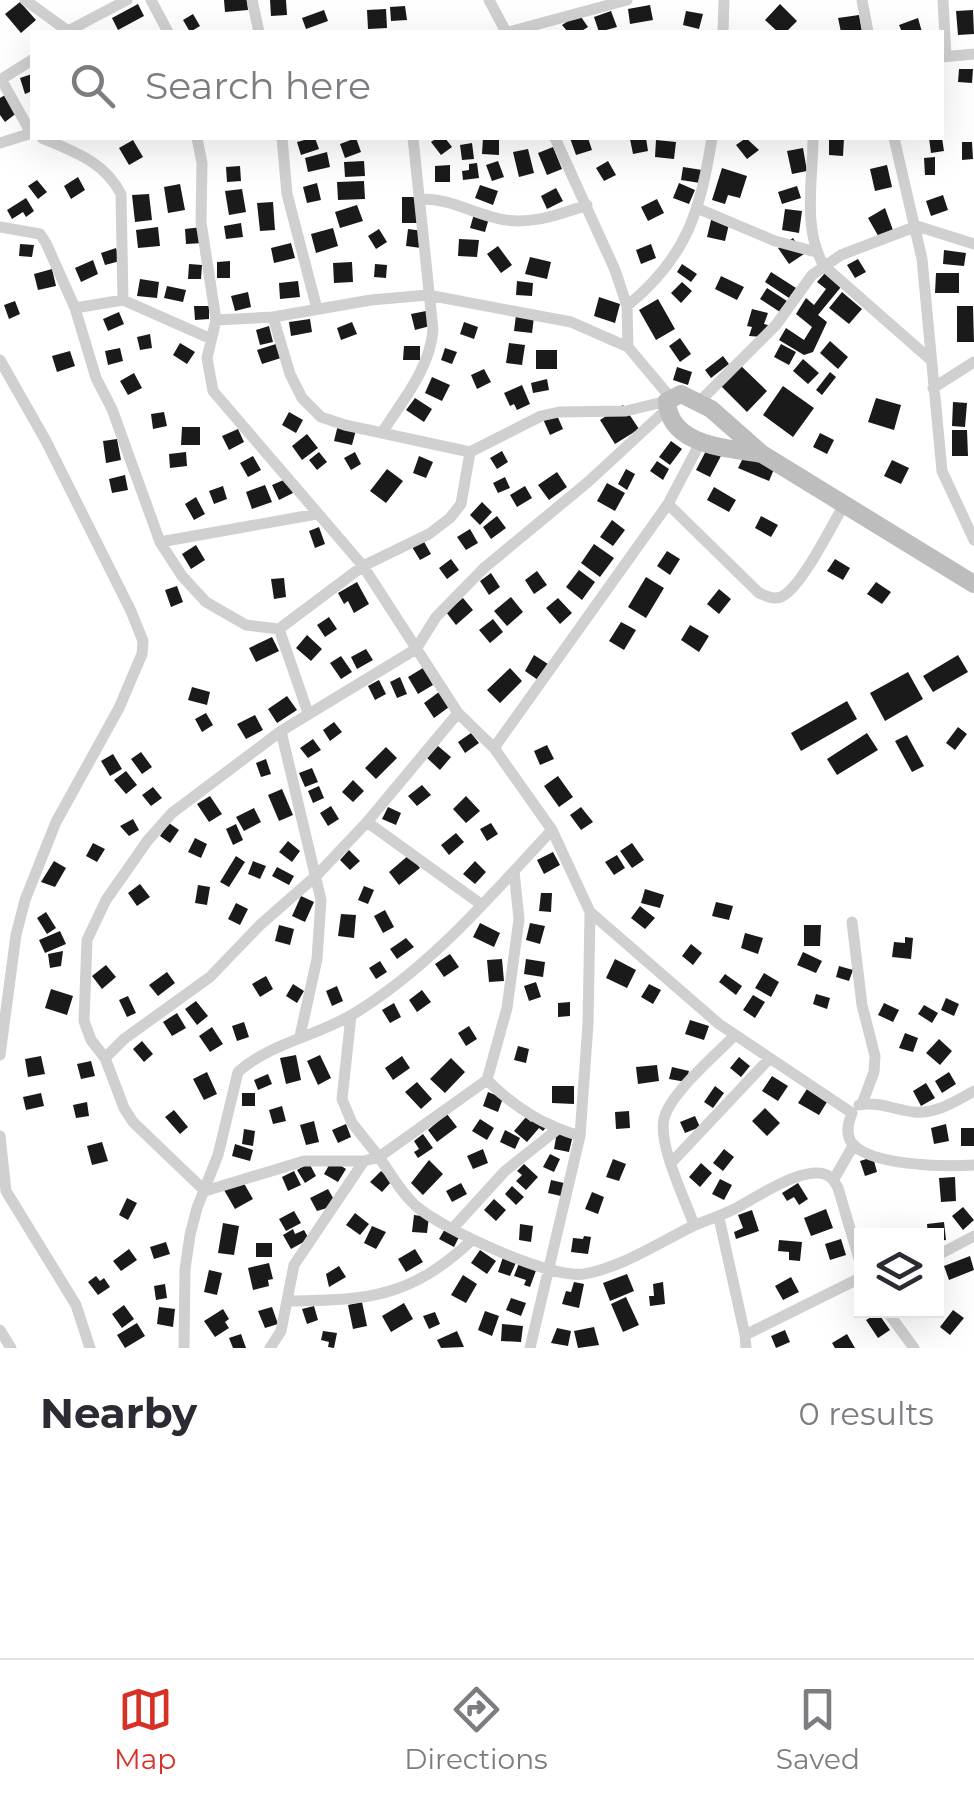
<!DOCTYPE html>
<style>
body{margin:0;font-family:Montserrat,sans-serif;background:#f2f2f3;color:#2b2b33}
.controls{position:absolute;right:30px;bottom:30px;display:grid;overflow:hidden;border-radius:0px;box-shadow:0 10px 40px #0002}
.controls button{width:90px;height:90px;display:grid;place-items:center;padding:0;border:0;border-bottom:2px solid #e1e1e2;background:#fff;color:#2b2b33;font:50px sans-serif}
.list{margin:0;padding:0;list-style:none}
h2{display:flex;justify-content:space-between;align-items:center;height:130px;margin:0;padding:0 40px;font-size:42px}
h2 small{font-size:32px;font-weight:400;color:#7c7c81}
.icon{flex:none;width:55px;height:55px;fill:none;stroke:currentColor;stroke-width:2;stroke-linecap:round;stroke-linejoin:round}
.map{position:relative;flex:none;width:974px;height:1348px;overflow:hidden}
.search{position:absolute;background:#fff;box-shadow:0 10px 40px #0002;left:30px;right:30px;top:30px;height:110px;display:flex;align-items:center;gap:25px;box-sizing:border-box;padding:0 35px;border-radius:0px;color:#7c7c81;font-size:38px}
.sheet{height:310px;background:#fff}
nav{display:flex;justify-content:space-around;align-items:center;box-sizing:border-box;height:140px;border-top:2px solid #e1e1e2;background:#fff;font-size:28px;color:#7c7c81}
nav a{display:grid;justify-items:center;gap:5px}
nav .on{color:#d93025}
.map>svg:first-child{display:block}
.building{fill:#1a1a1a}
.lines{fill:none;stroke-linecap:round;stroke-linejoin:round}
.street{stroke:#d0d0d0;stroke-width:11}
.secondary{stroke:#bdbdbd;stroke-width:18}
</style>
<div class="map">
<svg width="974" height="1348" viewBox="0 0 974 1348">
<rect width="100%" height="100%" fill="#fff"/>
<path class="building" d="M224,0H247L248,10L225,12Z
M270,0H286L287,15L271,16Z
M20,2L36,20L21,33L5,14Z
M138,4L144,16L118,30L112,18Z
M780,4L797,21L786,32H778L765,20Z
M650,5L653,20L630,24L628,9Z
M405,6L407,20L391,21L390,7Z
M386,9L387,28L368,29L367,10Z
M324,10L328,21L306,29L302,18Z
M973,10L974,34L958,35L956,11Z
M611,11L617,27L599,32L594,17Z
M686,11L703,14L699,29L683,25Z
M193,14L200,26L190,32L183,20Z
M579,14L588,27L580,32H568L562,25Z
M859,15L862,32H841L838,18Z
M918,18L922,32H902L899,25Z
M959,69H973L972,83L958,82Z
M32,74V91L25,94L20,78Z
M5,95L18,112L5,122L0,115V98Z
M312,138H315L319,149L301,155L297,142Z
M356,138L361,152L345,158L340,144Z
M437,138H445L452,147L441,155L431,142Z
M483,138H499V155L482,154Z
M570,138H588L592,150L576,155Z
M638,138H646L648,151L633,154L630,139Z
M746,138L759,150L747,159L736,145Z
M829,138H844L843,156L829,155Z
M929,138H942L944,151L931,153Z
M133,140L143,157L129,165L119,148Z
M656,140L676,142L674,159L655,157Z
M962,142H972L973,159L962,160Z
M472,143L474,159L462,160L460,145Z
M553,147L562,169L547,175L538,153Z
M803,148L807,171L792,174L787,151Z
M528,149L534,173L519,177L513,152Z
M327,152L330,167L308,172L305,158Z
M935,157V175H925L924,158Z
M364,161L365,176L345,177L344,162Z
M498,161L504,177L492,181L486,165Z
M608,161L616,175L604,181L596,168Z
M477,163L479,178L463,180L462,171L469,170V164Z
M450,165V182H435V166Z
M887,165L892,187L875,191L870,169Z
M240,166L241,181L227,182L226,167Z
M683,167L702,170L700,183L681,180Z
M722,168L747,176L740,198L728,195L725,204L712,200Z
M78,177L85,190L71,199L64,186Z
M37,180L47,192L38,199L28,186Z
M364,181L365,199L338,200L337,182Z
M317,183L321,200L307,203L303,187Z
M679,183L695,190L689,204L673,198Z
M180,184L185,210L168,213L164,187Z
M480,185L498,191L493,205L475,198Z
M797,186L801,198L782,204L778,192Z
M556,188L563,201L547,209L541,196Z
M242,189L246,212L229,215L225,191Z
M149,194L152,220L135,222L132,195Z
M943,195L948,210L931,216L926,201Z
M402,197H418V223H402Z
M26,198L34,211L26,217L23,212L12,219L7,210Z
M657,199L664,213L648,221L641,207Z
M273,202L275,230L260,231L257,203Z
M357,205L363,221L340,228L335,212Z
M885,208L894,233L880,239L868,218Z
M785,209L802,211L799,233L782,230Z
M474,214L489,218L485,232L470,228Z
M712,216L730,220L725,241L707,237Z
M241,223L243,237L226,239L224,226Z
M158,227L160,246L138,248L136,230Z
M202,227L203,243L186,244L185,229Z
M333,228L338,246L316,253L311,234Z
M379,229L387,242L376,249L368,236Z
M408,229L423,231L421,248L406,246Z
M793,238L804,254L789,264L778,248Z
M459,239L479,240L477,257L458,256Z
M291,243L295,258L274,263L271,248Z
M20,244L34,245L32,257L19,256Z
M651,244L656,258L641,264L636,250Z
M498,246L512,265L501,273L487,254Z
M116,248L120,261L105,265L101,253Z
M944,250L966,253L964,266L943,264Z
M530,257L551,262L547,279L525,274Z
M858,259L866,272L855,278L847,265Z
M93,260L98,274L81,282L75,268Z
M230,261V278H217V262Z
M352,262L353,282L334,283L333,263Z
M189,264L202,265L201,279H188Z
M375,264L387,265L386,278L374,277Z
M682,264L697,274L691,282L677,272Z
M52,269L56,286L38,290L34,274Z
M771,272L796,288L789,298L765,282Z
M825,273L841,287L818,315L827,322L813,352L804,355L779,340L786,328L804,340L812,327L796,314L806,298L814,305L826,289L817,282Z
M936,273H959V293H935Z
M721,276L744,287L737,300L715,289Z
M140,279L159,282L157,298L137,296Z
M298,281L300,297L280,299L279,283Z
M517,281L533,283L532,296L516,295Z
M682,282L692,291L681,303L671,293Z
M167,286L186,290L183,302L164,298Z
M767,288L787,301L780,312L760,299Z
M248,292L251,307L235,311L231,296Z
M842,292L862,309L849,324L829,308Z
M599,297L620,304L615,323L594,316Z
M658,299L675,329L656,340L639,310Z
M15,301L20,314L9,319L4,305Z
M194,306H209V319L195,320Z
M957,306H973L974,342H957Z
M752,309L768,313L764,324L768,325L763,337L749,336L752,327L747,326Z
M426,311L430,326L415,330L411,314Z
M119,312L124,324L108,331L103,319Z
M516,315L534,317L532,333L514,331Z
M310,319L312,332L291,336L289,322Z
M352,322L357,334L341,340L337,328Z
M464,322L478,327L474,339L460,334Z
M269,326L273,342L260,345L256,330Z
M150,334L152,348L140,350L137,337Z
M680,338L691,354L680,362L669,346Z
M830,341L848,357L838,369L820,353Z
M180,343L195,352L187,364L173,355Z
M279,343L284,357L262,364L257,350Z
M509,343L525,345L522,365L506,363Z
M781,344L796,352L789,365L774,357Z
M404,346H420V360H403Z
M120,348L123,361L108,365L105,351Z
M445,348L457,352L452,364L441,360Z
M536,350H557V369H536Z
M70,351L75,366L57,372L52,356Z
M723,356L729,364L711,378L705,370Z
M803,359L819,373L808,384L793,371Z
M739,364L767,391L747,412L720,385Z
M677,367L692,372L688,385L673,380Z
M484,369L491,382L477,389L471,375Z
M830,372L836,377L822,395L816,390Z
M134,373L142,388L128,395L120,381Z
M432,377L450,385L442,401L425,393Z
M547,379L549,390L533,393L531,383Z
M522,385L530,404L517,410L514,404L510,406L504,393Z
M783,386L814,408L793,437L763,415Z
M415,398L432,409L424,422L406,410Z
M876,398L901,405L894,430L868,422Z
M953,402L967,403L965,427L952,426Z
M623,405L639,429L615,444L600,420Z
M164,412L167,426L153,429L151,414Z
M289,412L303,420L296,433L282,425Z
M556,413L563,429L550,435L543,419Z
M338,425L356,430L352,445L334,441Z
M182,427H200V445H181Z
M238,429L244,442L229,450L222,436Z
M952,430H967L968,456H952Z
M820,433L834,440L827,454L813,447Z
M307,434L318,448L302,460L292,446Z
M117,439L121,460L106,463L103,441Z
M671,441L682,449L670,465L659,457Z
M708,447L722,454L710,477L696,470Z
M502,451L508,462L497,469L490,458Z
M186,452L187,466L170,468L169,454Z
M319,452L327,462L317,470L309,460Z
M355,452L361,464L351,470L344,458Z
M745,454L775,467L769,481L738,468Z
M253,456L261,470L248,477L240,463Z
M419,456L433,462L426,478L413,473Z
M892,460L909,468L901,484L884,476Z
M657,461L669,469L663,480L650,471Z
M387,469L403,481L386,503L370,491Z
M626,469L635,474L627,490L618,484Z
M557,472L567,487L549,500L538,485Z
M125,475L128,490L112,493L109,479Z
M505,477L510,488L498,493L493,483Z
M286,479L293,493L279,500L272,485Z
M607,483L625,493L615,511L597,501Z
M265,485L272,502L252,509L246,492Z
M223,486L227,499L214,504L209,491Z
M525,486L532,498L517,507L510,495Z
M714,487L736,500L729,512L707,500Z
M196,497L205,514L194,520L185,504Z
M482,502L492,512L480,525L470,515Z
M497,516L506,528L491,539L483,527Z
M761,516L778,525L771,537L755,528Z
M612,520L625,530L613,546L600,537Z
M319,527L325,544L315,548L309,531Z
M470,529L478,543L466,550L457,537Z
M423,540L431,554L420,560L412,547Z
M594,544L614,558L600,577L581,563Z
M196,545L205,560L191,569L182,554Z
M667,551L680,559L670,575L657,566Z
M451,559L459,570L447,579L439,568Z
M835,559L850,568L843,580L827,571Z
M579,570L595,582L582,600L566,587Z
M537,571L547,585L534,594L525,580Z
M491,573L500,587L489,595L480,581Z
M646,577L664,588L646,618L628,607Z
M284,578L286,597L274,599L271,579Z
M357,582L369,604L354,613L348,601L344,604L338,593Z
M876,582L891,592L882,604L867,594Z
M177,586L183,602L171,607L165,590Z
M719,589L731,599L719,614L707,604Z
M511,597L523,612L507,626L494,611Z
M463,598L473,610L456,625L446,612Z
M558,598L572,613L560,624L546,608Z
M329,617L337,629L325,637L317,625Z
M493,619L503,632L490,643L479,630Z
M621,622L636,630L624,650L609,641Z
M690,625L709,636L699,652L681,640Z
M307,635L322,649L311,661L296,648Z
M272,637L279,651L256,662L249,648Z
M366,649L373,660L357,669L351,657Z
M534,655L548,664L538,680L525,671Z
M958,655L968,672L933,692L923,676Z
M341,656L352,672L341,679L330,663Z
M423,668L433,685L418,694L408,677Z
M510,668L522,681L500,703L487,690Z
M908,672L923,699L885,721L870,693Z
M400,677L407,694L397,698L390,682Z
M379,680L386,694L375,700L368,686Z
M192,687L210,692L207,705L188,700Z
M439,692L449,707L434,718L424,703Z
M287,696L297,710L277,723L268,709Z
M847,701L857,719L801,751L791,733Z
M206,713L213,725L202,732L195,719Z
M255,715L263,730L246,739L237,724Z
M334,722L342,732L330,741L323,730Z
M958,727L967,734L955,750L946,743Z
M471,733L479,743L465,753L458,742Z
M867,733L878,750L837,775L827,759Z
M907,735L924,766L912,772L895,741Z
M313,739L321,750L308,758L300,748Z
M547,745L554,759L540,765L534,751Z
M438,746L451,757L440,770L427,758Z
M386,747L397,758L376,779L365,768Z
M141,752L152,767L142,774L131,759Z
M113,754L122,769L110,776L101,761Z
M266,759L271,774L261,777L256,763Z
M312,768L318,782L305,787L299,773Z
M126,771L137,785L126,794L114,780Z
M558,776L573,797L559,807L544,786Z
M353,780L364,791L353,802L342,792Z
M422,785L431,795L417,806L408,796Z
M319,786L324,798L313,803L308,791Z
M153,787L162,798L151,806L142,795Z
M282,789L293,815L279,821L268,795Z
M210,796L222,814L209,822L197,804Z
M466,796L480,811L466,823L453,809Z
M331,806L339,819L328,826L320,813Z
M388,807L401,813L396,825L382,819Z
M581,807L593,822L581,830L570,815Z
M254,808L261,822L244,831L236,817Z
M133,819L139,830L129,836L120,826Z
M169,823L179,830L170,843L160,836Z
M491,823L498,834L487,841L480,829Z
M236,824L243,840L233,845L226,829Z
M456,833L464,842L449,855L441,845Z
M195,838L207,844L201,858L188,852Z
M288,841L300,851L292,862L279,852Z
M93,843L105,849L97,862L86,856Z
M632,843L644,860L632,868L620,851Z
M349,850L360,861L350,870L340,860Z
M553,852L560,865L544,874L537,860Z
M409,855L420,868L399,885L389,872Z
M617,855L625,868L614,875L605,862Z
M236,856L245,862L229,887L220,882Z
M54,861L66,868L55,887L41,882Z
M253,861L266,866L260,879L248,874Z
M475,861L486,872L475,884L463,874Z
M277,867L294,876L289,885L272,876Z
M140,884L150,897L137,906L128,893Z
M198,885L210,887L207,905L195,903Z
M364,886L374,890L368,904L358,900Z
M645,889L664,895L660,908L641,903Z
M541,893H552L551,912L539,911Z
M301,896L314,902L305,922L292,916Z
M716,902L733,906L729,920L712,916Z
M236,903L248,909L240,925L228,919Z
M640,906L655,918L645,929L631,918Z
M385,910L394,927L383,933L374,916Z
M46,912L56,928L47,934L37,918Z
M341,914L356,915L354,938L338,936Z
M480,923L500,933L494,947L473,937Z
M530,923L545,926L540,944L526,940Z
M279,925L294,929L290,945L275,941Z
M804,925H821L820,946H804Z
M60,931L66,944L45,953L39,940Z
M745,933L763,938L758,954L741,948Z
M905,937L913,938L911,959L892,957L894,942L905,943Z
M406,938L414,947L397,959L390,949Z
M691,944L702,953L693,965L682,956Z
M63,951L61,966L50,968L48,954Z
M803,952L822,961L816,973L797,965Z
M450,954L459,967L444,977L435,964Z
M502,959L504,981L489,982L487,960Z
M526,959L545,962L543,977L524,974Z
M615,959L636,970L627,988L606,978Z
M380,961L387,972L376,979L369,968Z
M106,965L116,977L102,989L92,976Z
M839,966L853,970L849,981L836,977Z
M167,972L175,983L158,996L149,985Z
M764,973L779,982L771,997L755,988Z
M725,974L742,986L736,995L719,982Z
M266,976L273,989L260,997L252,984Z
M536,982L541,997L529,1001L524,986Z
M293,984L304,991L297,1003L286,996Z
M649,984L661,990L653,1004L641,997Z
M337,986L343,1001L332,1006L326,991Z
M51,989L73,996L67,1015L45,1008Z
M422,990L431,1002L417,1012L409,1000Z
M816,994L830,998L827,1009L813,1004Z
M753,995L765,1002L755,1018L743,1010Z
M128,996L136,1013L127,1017L119,1000Z
M946,998L959,1004L954,1016L941,1010Z
M196,1001L208,1016L197,1025L185,1009Z
M570,1002V1016L558,1017V1003Z
M394,1003L401,1017L390,1023L382,1010Z
M884,1003L899,1010L893,1022L878,1015Z
M924,1005L938,1013L932,1023L918,1014Z
M177,1013L186,1028L172,1036L163,1022Z
M690,1020L709,1026L704,1040L685,1034Z
M244,1022L249,1037L237,1041L232,1026Z
M469,1026L477,1039L466,1046L458,1033Z
M212,1027L223,1044L210,1052L199,1036Z
M905,1033L918,1038L913,1052L899,1048Z
M939,1039L952,1051L940,1065L926,1053Z
M142,1041L153,1054L144,1062L133,1049Z
M518,1046L529,1049L526,1063L514,1060Z
M296,1055L301,1080L286,1084L280,1058Z
M320,1055L331,1078L318,1085L307,1061Z
M41,1056L45,1074L28,1077L25,1059Z
M402,1056L410,1068L393,1080L385,1068Z
M739,1057L750,1066L741,1077L730,1068Z
M451,1058L465,1072L445,1093L430,1079Z
M91,1061L95,1076L81,1079L77,1064Z
M657,1065L659,1081L638,1084L636,1067Z
M672,1067L689,1071L686,1082L669,1079Z
M207,1072L217,1094L204,1100L193,1079Z
M949,1072L956,1084L942,1093L935,1081Z
M268,1074L272,1084L258,1090L254,1080Z
M772,1076L788,1086L778,1101L762,1091Z
M417,1082L432,1099L421,1109L405,1092Z
M926,1083L935,1098L921,1106L913,1091Z
M552,1086H574V1104L552,1103Z
M715,1086L724,1093L713,1108L704,1102Z
M807,1089L827,1102L819,1115L798,1103Z
M488,1092L503,1098L498,1112L483,1106Z
M41,1093L44,1106L26,1110L23,1097Z
M242,1093H255V1106H242Z
M87,1102L89,1116L76,1118L73,1105Z
M282,1106L286,1121L273,1124L269,1110Z
M765,1108L780,1123L767,1136L752,1121Z
M174,1110L188,1127L180,1134L165,1117Z
M629,1111L630,1128L616,1129L615,1112Z
M447,1114L457,1127L437,1142L428,1130Z
M536,1116L547,1126L543,1131L539,1128L527,1142L514,1131L526,1117L531,1122Z
M695,1116L700,1127L685,1133L680,1122Z
M480,1119L494,1128L487,1140L472,1131Z
M314,1121L319,1142L306,1145L300,1125Z
M346,1124L351,1137L338,1143L332,1130Z
M946,1124L949,1141L934,1144L931,1128Z
M961,1128H974V1146H961Z
M244,1129L255,1131L253,1146L242,1144Z
M505,1130L520,1138L515,1149L500,1142Z
M557,1132L573,1135L569,1152L554,1149Z
M423,1134L433,1148L418,1158L414,1152L419,1149L414,1141Z
M102,1142L108,1161L92,1165L87,1146Z
M235,1144L253,1150L250,1161L232,1156Z
M483,1149L488,1163L473,1169L467,1156Z
M724,1149L734,1157L723,1171L713,1163Z
M550,1154L560,1159L554,1172L543,1167Z
M873,1157L877,1172L865,1176L860,1161Z
M613,1159L626,1164L619,1181L606,1177Z
M332,1160L346,1169L338,1182L324,1174Z
M429,1160L443,1174L423,1195L411,1183Z
M309,1163L316,1176L305,1183L297,1170Z
M701,1163L712,1173L700,1187L689,1177Z
M524,1164L538,1177L526,1190L516,1181L522,1175L517,1171Z
M294,1171L301,1185L288,1191L282,1177Z
M381,1171L392,1181L382,1192L370,1182Z
M955,1177L956,1201L941,1202L939,1178Z
M720,1179L732,1185L724,1200L712,1194Z
M242,1180L253,1199L235,1209L224,1190Z
M551,1180L564,1183L561,1196L548,1193Z
M461,1183L467,1194L452,1202L446,1191Z
M798,1183L808,1199L799,1205L794,1197L787,1201L782,1193Z
M512,1186L524,1197L516,1205L505,1194Z
M328,1189L337,1205L317,1211L310,1198Z
M592,1192L604,1197L598,1214L585,1209Z
M127,1198L137,1203L128,1220L119,1215Z
M494,1199L506,1210L496,1221L484,1210Z
M963,1207L974,1220L963,1230L952,1216Z
M826,1209L833,1228L811,1236L804,1218Z
M752,1210L759,1231L736,1239L734,1232L743,1228L738,1215Z
M294,1211L301,1223L286,1231L279,1219Z
M355,1213L369,1224L360,1235L346,1225Z
M414,1215L429,1217L427,1233L412,1232Z
M944,1222L946,1240L936,1241V1236H928L927,1224Z
M223,1223L239,1226L234,1255L218,1253Z
M520,1224L533,1226L531,1242L519,1240Z
M372,1226L386,1232L376,1249L364,1243Z
M446,1227L460,1235L454,1247L439,1239Z
M293,1229L295,1234L304,1230L309,1239L291,1249L283,1235Z
M584,1236L591,1237L588,1254L571,1252L573,1238L583,1239Z
M841,1239L846,1255L830,1260L825,1244Z
M779,1240L802,1242L800,1261L789,1260V1252L778,1251Z
M166,1242L170,1254L154,1259L150,1247Z
M256,1243H272V1257H256Z
M129,1249L137,1260L121,1271L113,1261Z
M415,1249L423,1262L406,1272L398,1259Z
M480,1250L496,1261L487,1274L471,1263Z
M505,1251L519,1256L510,1276L498,1272Z
M970,1256L974,1270L949,1280L944,1266Z
M521,1258L538,1265L530,1287L524,1285L526,1280L514,1276Z
M269,1263L273,1279L268,1280L269,1286L253,1290L248,1268Z
M339,1266L346,1277L329,1287L326,1274Z
M209,1270L222,1273L217,1295L204,1292Z
M627,1274L634,1291L610,1301L603,1283Z
M463,1275L477,1284L466,1303L451,1295Z
M96,1276L100,1281L104,1278L110,1287L98,1295L88,1282Z
M791,1277L799,1292L783,1300L775,1286Z
M574,1282L584,1284L579,1308L562,1304L566,1291L571,1292Z
M663,1282L665,1304L650,1306L649,1296H654L653,1284Z
M165,1284L167,1298L156,1300L154,1286Z
M626,1297L639,1325L623,1332L611,1304Z
M511,1298L526,1303L521,1316L506,1310Z
M362,1302L367,1326L353,1329L348,1305Z
M404,1303L413,1319L391,1332L382,1316Z
M124,1305L134,1319L122,1328L112,1314Z
M314,1306L318,1320L307,1324L302,1309Z
M159,1307L175,1309L173,1327L157,1324Z
M272,1307L278,1324L265,1328L258,1311Z
M223,1309L229,1319L225,1322L229,1328L215,1337L204,1321Z
M953,1310L964,1318L950,1335L940,1327Z
M485,1311L499,1316L492,1336L478,1330Z
M435,1312L440,1324L429,1329L423,1316Z
M878,1313L890,1330L878,1338L866,1320Z
M137,1323L145,1336L125,1348L117,1335Z
M502,1324L523,1326L521,1342L501,1341Z
M594,1327L599,1345L578,1348L574,1331Z
M557,1328L571,1331L568,1346L551,1343Z
M785,1330L790,1342L776,1348L771,1336Z
M323,1331L337,1333L334,1348L328,1347L329,1342L321,1340Z
M457,1331L464,1347L441,1348L437,1340Z
M241,1334L246,1348H233L229,1338Z
M847,1334L855,1348H835L832,1343Z"/>
<g class="lines">
<path class="street" d="M25,0L68,31
M151,0L168,32
M252,0L259,32
M489,0L506,32
M862,0L868,32
M943,0L946,56
M66,32L127,0
M509,32L627,0
M723,32L724,0
M942,57L974,54
M1,79L31,133
M0,80L32,60
M42,138C74,152 104,161 121,194L123,300
M197,138L202,163L201,222L216,320L207,358L213,391L363,566L458,713L494,748L552,830L590,912L588,1024L580,1136L530,1348
M282,138L287,194L317,309
M555,138L615,270L627,306L628,347L670,397
M813,138C813,179 802,228 824,266L931,360
M894,138L922,259L942,471L974,540
M0,143L32,133
M422,199C449,199 466,210 492,217C525,227 555,216 587,205
M699,209L775,241L816,252
M0,227L40,234L46,243L75,308L96,378L112,409L160,542L182,576L206,602L246,625L279,629
M627,306C687,257 700,212 712,138
M75,308L123,300L209,338
M273,317L371,300L428,295L571,322L628,347
M216,320L273,317L290,374L302,398L321,417L345,425L470,452
M0,360L46,441L131,611L143,641L142,654L119,708L56,822L25,900L16,935L0,1055
M933,388L974,362
M700,401L776,325L812,275L841,255L917,226L974,244
M383,431C403,400 430,368 433,330L413,138
M668,504L759,593C767,596 773,600 781,597C801,589 833,523 845,503
M160,542L317,514
M308,713L279,629L363,566L429,534L450,518L461,504L470,452L541,416L559,412L626,411L667,401
M458,713L367,822L317,875L260,925L210,977L124,1039L105,1058L91,1040L84,1021L87,940L106,900L148,840L172,813L281,731L416,649L436,617L484,568L588,482L667,409
M281,731L321,900L317,959L300,1036
M494,748L668,504L700,443
M367,822L482,905
M514,871L519,919L507,1008L487,1080L379,1157C391,1174 401,1193 416,1206C442,1229 550,1279 584,1274C620,1268 657,1244 689,1228C705,1220 722,1216 738,1207C761,1195 788,1175 815,1173C827,1172 833,1178 838,1188L862,1269
M590,912L719,1024L852,1113C848,1123 845,1134 852,1143C869,1166 947,1167 974,1165
M852,922L862,1005L875,1056L874,1072L862,1104
M105,1058L124,1108L133,1122L205,1191L304,1161H364
M487,1080C515,1108 543,1125 580,1136
M859,1105C877,1101 896,1110 914,1112C936,1114 956,1101 974,1091
M0,1136L6,1191L76,1305L90,1348
M672,1162L769,1059
M834,1179L853,1146
M719,1218L745,1335
M694,1225C685,1199 658,1145 664,1119C669,1094 716,1055 735,1035
M453,1228L505,1171L558,1129
M936,1256L974,1236
M288,1301C369,1300 410,1298 472,1240
M886,1310L914,1348
M0,1330L11,1348
M184,1348L185,1269L190,1235L197,1208L218,1155L238,1072C272,1042 318,1036 355,1013C432,966 491,895 552,830
M270,1348L281,1331L294,1265L364,1161L379,1157L352,1123L342,1099L351,1016
M746,1348L745,1335L862,1277"/>
<path class="secondary" d="M762,454C729,448 669,447 667,401L681,394L711,409L762,454L974,584"/>
</g>
</svg>
<div class="controls">
<button><svg class="icon" aria-label="layers" viewBox="0 0 24 24"><path d="M12 4l9 5-9 5-9-5zM3 14l9 5 9-5"/></svg></button>
</div>
<div class="search"><svg class="icon" aria-label="search" viewBox="0 0 24 24"><circle cx="10" cy="10" r="6"/><path d="M15 15l6 6"/></svg>Search here</div>
</div>
<section class="sheet">
<h2>Nearby<small>0 results</small></h2>
<ul class="list">
</ul>
</section>
<nav>
<a class="on"><svg class="icon" aria-label="map" viewBox="0 0 24 24"><path d="M3 6l6-2 6 2 6-2v14l-6 2-6-2-6 2zM9 4v14M15 6v14"/></svg>Map</a>
<a><svg class="icon" aria-label="directions" viewBox="0 0 24 24"><path d="M12 3l9 9-9 9-9-9zM9 14v-3h6M13 9l2 2-2 2"/></svg>Directions</a>
<a><svg class="icon" aria-label="saved" viewBox="0 0 24 24"><path d="M7 4h10v16l-5-4-5 4z"/></svg>Saved</a>
</nav>
